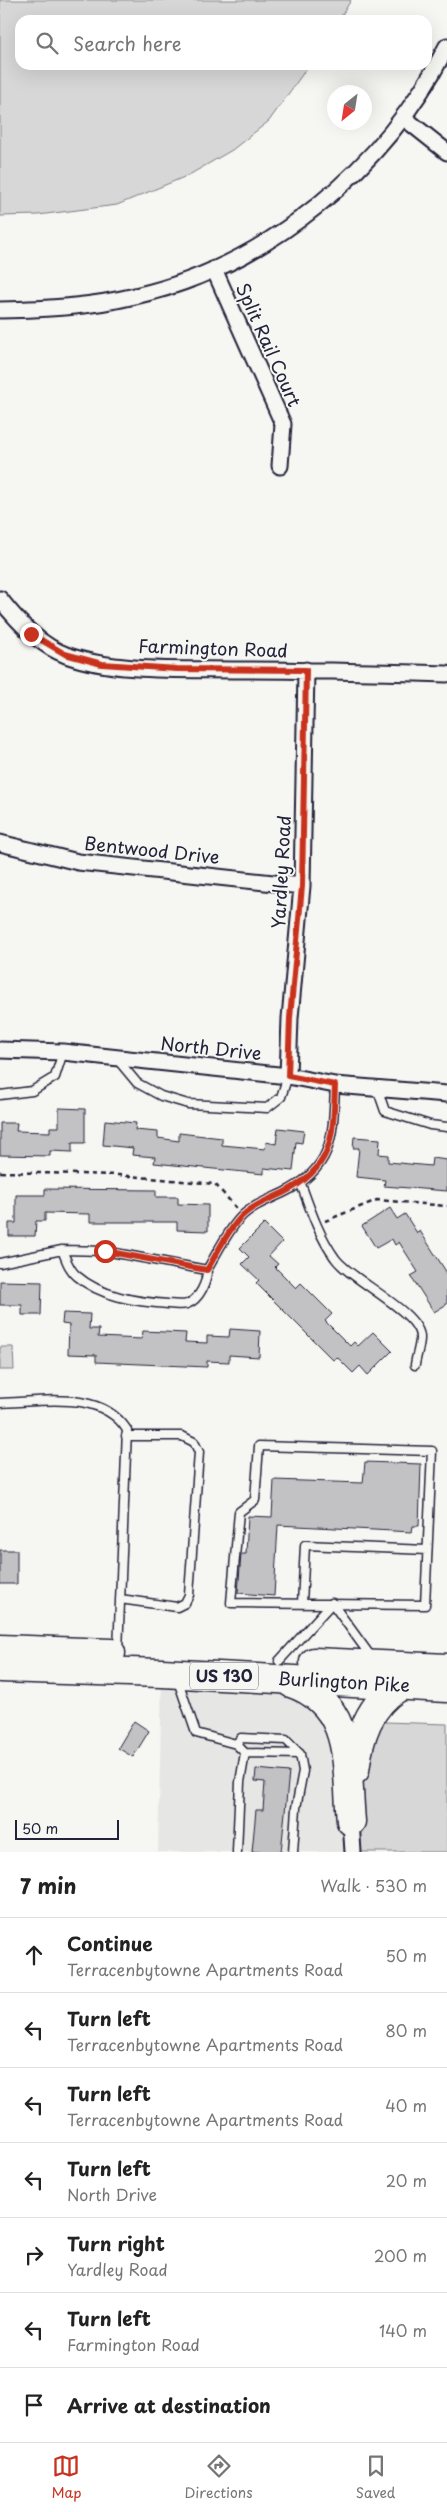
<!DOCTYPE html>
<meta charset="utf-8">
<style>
body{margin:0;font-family:"Playpen Sans",sans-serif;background:#f2f2f2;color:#222}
.compass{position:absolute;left:327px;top:85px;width:45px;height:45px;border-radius:50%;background:#fff;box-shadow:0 5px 20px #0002;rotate:210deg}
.scale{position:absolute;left:15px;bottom:12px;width:104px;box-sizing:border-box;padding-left:5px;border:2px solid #22223b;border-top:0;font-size:14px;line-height:18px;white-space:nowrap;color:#22223b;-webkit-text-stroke:4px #f6f6f2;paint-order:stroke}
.stop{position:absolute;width:15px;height:15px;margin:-11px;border:4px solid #c8321e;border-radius:50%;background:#fff}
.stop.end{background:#c8321e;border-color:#fff;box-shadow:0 1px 5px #0008}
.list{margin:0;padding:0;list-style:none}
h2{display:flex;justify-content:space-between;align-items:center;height:65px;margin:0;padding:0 20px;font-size:21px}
h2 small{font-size:16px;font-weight:400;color:#767676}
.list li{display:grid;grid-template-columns:32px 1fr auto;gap:15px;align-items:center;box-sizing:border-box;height:75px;padding:0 20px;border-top:1px solid #e0e0e0}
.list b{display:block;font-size:19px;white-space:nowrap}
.list p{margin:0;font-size:16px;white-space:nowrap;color:#767676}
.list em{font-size:16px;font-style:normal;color:#767676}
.icon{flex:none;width:28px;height:28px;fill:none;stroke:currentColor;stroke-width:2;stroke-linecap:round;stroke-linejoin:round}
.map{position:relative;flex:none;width:447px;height:1852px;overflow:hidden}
.search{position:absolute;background:#fff;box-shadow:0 5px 20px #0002;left:15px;right:15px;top:15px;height:55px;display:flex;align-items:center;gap:12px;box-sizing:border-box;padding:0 18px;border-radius:15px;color:#767676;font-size:19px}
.sheet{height:590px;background:#fff}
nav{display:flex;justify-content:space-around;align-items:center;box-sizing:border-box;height:70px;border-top:1px solid #e0e0e0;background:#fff;font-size:14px;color:#767676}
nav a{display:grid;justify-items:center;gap:2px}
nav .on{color:#c8321e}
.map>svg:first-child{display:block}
.built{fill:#e6e6e4}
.green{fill:#d7d7d7;stroke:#7c7c89}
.building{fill:#c2c2c4;stroke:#22223b}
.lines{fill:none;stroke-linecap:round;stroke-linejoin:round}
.lane-casing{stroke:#22223b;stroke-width:11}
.street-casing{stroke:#22223b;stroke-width:19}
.highway-casing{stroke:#22223b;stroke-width:31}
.path{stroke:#22223b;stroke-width:2.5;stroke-dasharray:5 4;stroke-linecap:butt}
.lane{stroke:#f6f6f2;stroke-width:8}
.street{stroke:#f6f6f2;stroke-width:15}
.highway{stroke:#f6f6f2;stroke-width:28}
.route{stroke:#c8321e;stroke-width:6}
.labels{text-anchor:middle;stroke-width:4;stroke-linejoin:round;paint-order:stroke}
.shield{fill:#f6f6f2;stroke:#626272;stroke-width:1}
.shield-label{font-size:16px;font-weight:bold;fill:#22223b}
.street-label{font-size:18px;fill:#22223b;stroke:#f6f6f2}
</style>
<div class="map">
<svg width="447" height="1852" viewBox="0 0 447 1852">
<rect width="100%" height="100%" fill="#f6f6f2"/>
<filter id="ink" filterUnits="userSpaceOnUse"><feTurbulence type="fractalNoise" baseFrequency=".02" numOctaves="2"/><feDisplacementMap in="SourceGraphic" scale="10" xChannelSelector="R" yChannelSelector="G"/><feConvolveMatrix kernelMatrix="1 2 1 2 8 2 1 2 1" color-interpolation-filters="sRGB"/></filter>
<g filter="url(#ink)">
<path class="built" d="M162,1673L278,1678L340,1728L351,1852H158Z"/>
<path class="green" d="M0,0H351L339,20H20V65H309L269,121L232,150L189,175L117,205L38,215L0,216Z
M0,1347H13L14,1370H0Z
M353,1721L447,1724V1852H350Z"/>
<path class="building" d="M59,1108L85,1109V1143H72V1152L50,1151V1156L0,1155V1123H17L16,1131L50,1132V1127H59Z
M105,1120L136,1123L135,1130L158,1132V1138L179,1141V1133L222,1138V1145L265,1149L266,1142L276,1144L278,1128L304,1131L302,1143L296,1142L293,1171L264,1168V1174L154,1163L155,1157L132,1155L133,1148L103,1145Z
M354,1137L380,1139L379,1154L388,1155V1162L431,1166L432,1158L447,1160V1191L384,1186L385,1180L356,1177L359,1148H353Z
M45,1189L156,1190V1197H178V1204L208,1205V1231L177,1230V1222H90V1214L45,1213V1221H36L35,1236H9V1223H16V1195H45Z
M390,1208L397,1219L405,1214L417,1233L420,1231L447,1273V1304L434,1312L411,1276L418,1272L399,1242L395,1245L392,1239L376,1248L362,1226Z
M264,1224L282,1242L269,1256L278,1264L275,1267L296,1288L301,1283L332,1314L325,1321L350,1346L354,1342L358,1346L373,1332L392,1351L368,1375L360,1366L353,1373L337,1357L333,1360L256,1283L259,1280L242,1264L249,1257L240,1248Z
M0,1281L42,1282L41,1315H22V1305H0Z
M63,1313L90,1314L89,1329H99L98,1337L142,1339L143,1331L186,1333L185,1342L207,1343V1336L229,1337L230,1329L260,1331L259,1357L229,1355V1362L207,1361V1367L96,1362V1355L68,1354L69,1325L62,1324Z
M365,1462L421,1464L419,1526H413L412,1532L278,1525L274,1596L238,1593L241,1554H246L248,1516L272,1517L274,1480L363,1483Z
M0,1550H17V1584H0Z
M134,1721L149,1731L133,1757L118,1748Z
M256,1769L289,1772L281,1852H252L256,1810H263L265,1782L255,1781Z"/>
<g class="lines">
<defs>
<path id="lane" d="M117,1059L137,1083L161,1096L188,1104L267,1108L281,1097L288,1076
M377,1088L385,1111L430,1125L447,1127
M0,1095L32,1091L55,1077L63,1052
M301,1184C310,1209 319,1236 335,1258C350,1280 421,1312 420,1338C420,1347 416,1356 415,1365
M62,1250C66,1259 69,1270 77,1276C101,1297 138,1302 168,1304C174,1304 182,1306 187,1304C200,1299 207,1282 207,1270
M0,1263L62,1250L105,1251L207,1270C217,1253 227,1232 240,1218C251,1206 268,1200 283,1193C334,1168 333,1136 335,1085
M0,1403C41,1402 101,1389 127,1430L118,1651
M259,1446L432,1451L425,1605L231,1603L239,1512L255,1500Z
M120,1599L177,1607L185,1603L189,1595L199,1452L194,1442L182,1436H126
M332,1603L372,1658
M302,1604L305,1545L427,1550
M279,1661L332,1603
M177,1678L196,1733L236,1744L245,1753L300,1754L303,1771L296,1808L293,1852
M236,1744L241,1738L286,1740L300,1754
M237,1852L240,1782L245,1753"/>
<path id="street" d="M403,117L447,152
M214,269L283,424L280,466
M0,310C46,309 90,307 135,296C268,266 386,167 447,46
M0,599C17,621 39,645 66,655C115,673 186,669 239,670C308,670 378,672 447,674
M0,843L78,862L302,886
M0,1050L63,1052L288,1076L335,1085L447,1094
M288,1076L290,1018L302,886L306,670
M351,1821L353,1852"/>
<g id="highway">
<path d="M0,1649L111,1653"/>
<path d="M314,1662L447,1668"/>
<path id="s1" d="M0,1668L162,1673L447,1688"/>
<path d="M291,1683C354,1704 346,1766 351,1821"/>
<path d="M355,1770C359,1737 369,1704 399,1687"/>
</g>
</defs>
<use href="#lane" class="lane-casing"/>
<use href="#street" class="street-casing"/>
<use href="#highway" class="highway-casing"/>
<path class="path" d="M0,1172L118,1175L215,1184L237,1209
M325,1221L377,1200L447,1206"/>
<use href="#lane" class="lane"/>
<use href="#street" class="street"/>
<use href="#highway" class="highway"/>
</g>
</g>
<g class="lines" filter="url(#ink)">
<path class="route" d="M31,634L65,654L102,664L177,669L306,670L302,886L290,1018L288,1076L335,1085C333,1137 334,1168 283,1193C268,1200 251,1206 240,1218C227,1232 217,1253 207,1270L105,1251"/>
</g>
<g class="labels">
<rect class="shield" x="190" y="1662.5" width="68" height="27" rx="4"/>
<g class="shield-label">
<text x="224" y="1682">US 130</text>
</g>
<g class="street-label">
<text transform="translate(268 345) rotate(66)" y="6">Split Rail Court</text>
<text transform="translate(213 649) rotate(2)" y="6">Farmington Road</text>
<text transform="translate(152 851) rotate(6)" y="6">Bentwood Drive</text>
<text transform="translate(282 872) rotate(-87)" y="6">Yardley Road</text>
<text transform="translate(211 1049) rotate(6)" y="6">North Drive</text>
<text dy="6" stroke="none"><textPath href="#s1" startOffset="344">Burlington Pike</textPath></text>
</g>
</g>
</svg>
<svg class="compass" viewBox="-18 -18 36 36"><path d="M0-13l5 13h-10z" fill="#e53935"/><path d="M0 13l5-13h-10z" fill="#767676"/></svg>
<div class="scale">50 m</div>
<div class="stop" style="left:105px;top:1251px"></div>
<div class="stop end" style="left:31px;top:634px"></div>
<div class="search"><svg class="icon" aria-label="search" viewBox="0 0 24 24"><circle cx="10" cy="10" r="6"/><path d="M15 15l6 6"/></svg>Search here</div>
</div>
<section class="sheet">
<h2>7 min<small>Walk · 530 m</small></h2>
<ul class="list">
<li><svg class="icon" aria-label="ahead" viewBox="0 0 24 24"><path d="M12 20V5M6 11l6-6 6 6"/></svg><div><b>Continue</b><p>Terracenbytowne Apartments Road</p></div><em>50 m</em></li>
<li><svg class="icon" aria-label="left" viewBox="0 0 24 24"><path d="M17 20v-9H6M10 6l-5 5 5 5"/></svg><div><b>Turn left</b><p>Terracenbytowne Apartments Road</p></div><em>80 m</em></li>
<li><svg class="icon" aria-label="left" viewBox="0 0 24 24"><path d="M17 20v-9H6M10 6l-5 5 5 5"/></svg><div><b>Turn left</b><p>Terracenbytowne Apartments Road</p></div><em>40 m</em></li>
<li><svg class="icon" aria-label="left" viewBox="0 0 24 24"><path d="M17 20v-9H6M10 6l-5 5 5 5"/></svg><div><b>Turn left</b><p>North Drive</p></div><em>20 m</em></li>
<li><svg class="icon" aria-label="right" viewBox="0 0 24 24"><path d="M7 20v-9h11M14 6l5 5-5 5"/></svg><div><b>Turn right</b><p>Yardley Road</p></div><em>200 m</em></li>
<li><svg class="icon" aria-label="left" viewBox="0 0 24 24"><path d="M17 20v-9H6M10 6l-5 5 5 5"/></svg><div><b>Turn left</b><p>Farmington Road</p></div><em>140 m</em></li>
<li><svg class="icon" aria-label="arrive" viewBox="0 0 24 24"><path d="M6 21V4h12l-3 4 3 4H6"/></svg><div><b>Arrive at destination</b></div></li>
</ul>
</section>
<nav>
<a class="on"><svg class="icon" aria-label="map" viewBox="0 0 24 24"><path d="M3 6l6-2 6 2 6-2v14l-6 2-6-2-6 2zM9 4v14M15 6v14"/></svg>Map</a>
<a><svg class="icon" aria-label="directions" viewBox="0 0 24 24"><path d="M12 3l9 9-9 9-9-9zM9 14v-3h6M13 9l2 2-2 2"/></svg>Directions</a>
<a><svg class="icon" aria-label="saved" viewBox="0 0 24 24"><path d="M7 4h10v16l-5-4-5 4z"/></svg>Saved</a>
</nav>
